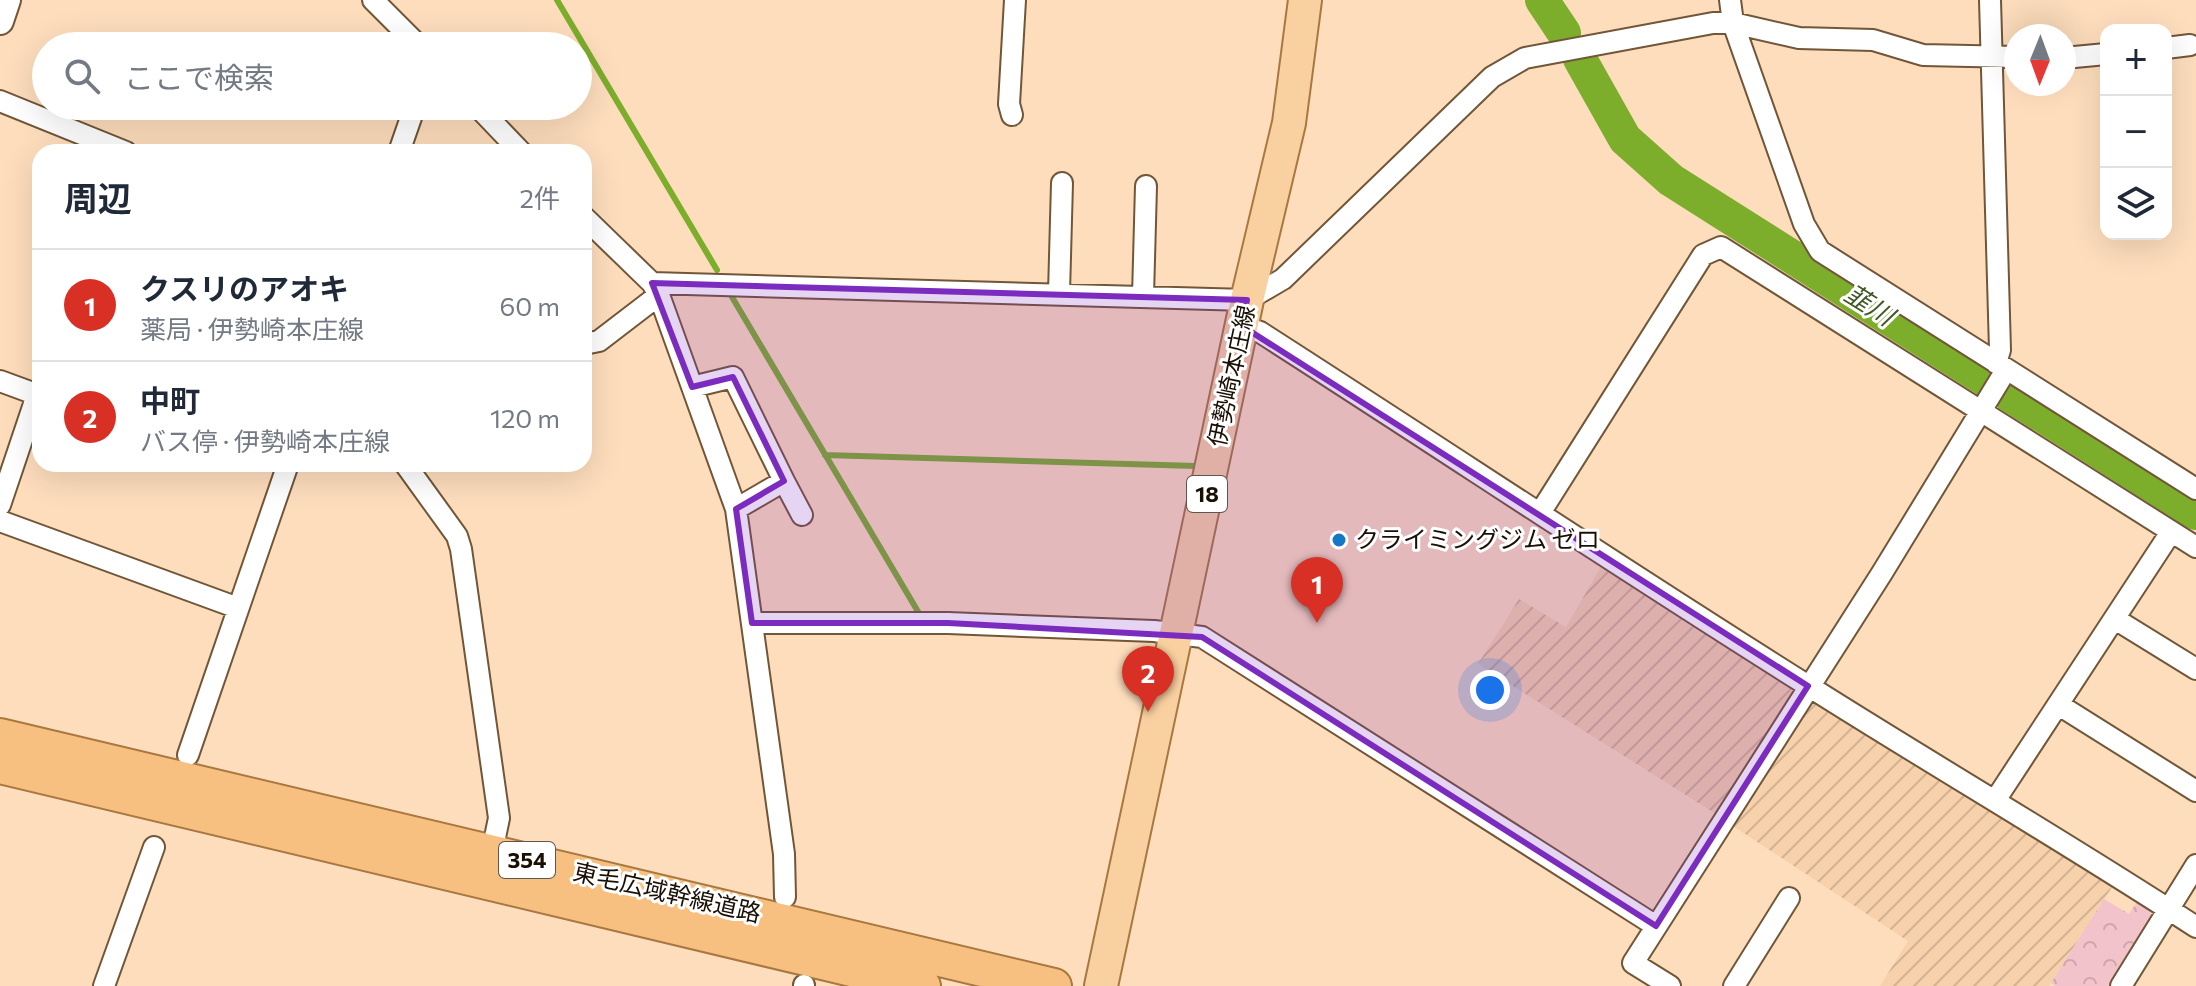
<!DOCTYPE html>
<html lang="ja">
<meta charset="utf-8">
<style>
body{margin:0;font-family:Commissioner,"Noto Sans JP",sans-serif;background:#f2f2f3;color:#1f2937}
.controls{position:absolute;right:24px;top:24px;display:grid;overflow:hidden;border-radius:16px;box-shadow:0 8px 32px #0002}
.controls button{width:72px;height:72px;display:grid;place-items:center;padding:0;border:0;border-bottom:2px solid #e0e1e3;background:#fff;color:#1f2937;font:40px sans-serif}
.compass{position:absolute;left:2004px;top:24px;width:72px;height:72px;border-radius:50%;background:#fff;box-shadow:0 8px 32px #0002;rotate:181deg}
.you{position:absolute;left:1490px;top:690px;width:28px;height:28px;margin:-20px;border:6px solid #fff;border-radius:50%;background:#1a73e8;box-shadow:0 0 0 12px #1a73e833}
.badge{display:grid;place-items:center;width:52px;height:52px;border-radius:50%;background:#d93025;color:#fff;font-size:26px;font-weight:700}
.pin{position:absolute;translate:-50% -66px;filter:drop-shadow(0 2px 4px #0008)}
.pin::after{content:'';position:absolute;top:42px;width:28px;height:24px;background:inherit;clip-path:polygon(0 0,100% 0,50% 100%)}
.list{margin:0;padding:0;list-style:none}
h2{display:flex;justify-content:space-between;align-items:center;height:104px;margin:0;padding:0 32px;font-size:34px}
h2 small{font-size:26px;font-weight:400;color:#747a83}
.list li{display:grid;grid-template-columns:52px 1fr auto;gap:24px;align-items:center;box-sizing:border-box;height:112px;padding:0 32px;border-top:2px solid #e0e1e3}
.list b{display:block;font-size:30px;white-space:nowrap}
.list p{margin:0;font-size:26px;white-space:nowrap;color:#747a83}
.list em{font-size:26px;font-style:normal;color:#747a83}
.icon{flex:none;width:44px;height:44px;fill:none;stroke:currentColor;stroke-width:2;stroke-linecap:round;stroke-linejoin:round}
.map{position:relative;flex:none;width:2196px;height:986px;overflow:hidden}
.search{position:absolute;background:#fff;box-shadow:0 8px 32px #0002;left:32px;top:32px;width:560px;height:88px;display:flex;align-items:center;gap:20px;box-sizing:border-box;padding:0 28px;border-radius:44px;color:#747a83;font-size:30px}
.panel{position:absolute;background:#fff;box-shadow:0 8px 32px #0002;left:32px;top:144px;width:560px;height:328px;border-radius:24px}
.map>svg:first-child{display:block}
.industrial{fill:url(#industrial-furrows)}
.forest{fill:url(#forest-crowns)}
.lines{fill:none;stroke-linecap:round;stroke-linejoin:round}
.stream{stroke:#7cad2b;stroke-width:6}
.river{stroke:#7cad2b;stroke-width:34}
.minor-casing{stroke:#715638;stroke-width:24}
.tertiary-casing{stroke:#715638;stroke-width:30}
.primary-casing{stroke:#a87840;stroke-width:36}
.trunk-casing{stroke:#a87840;stroke-width:38}
.minor{stroke:#fff;stroke-width:20}
.tertiary{stroke:#fff;stroke-width:26}
.primary{stroke:#f9d0a0;stroke-width:32}
.trunk{stroke:#f7c080;stroke-width:34}
.marked{fill:#7b2cbf;fill-opacity:0.2;stroke:#7b2cbf;stroke-width:6;stroke-linejoin:round}
.poi-dot{fill:#1578c4;stroke:#fff;stroke-width:3}
.labels{text-anchor:middle;stroke-width:6;stroke-linejoin:round;paint-order:stroke}
.shield{fill:#fff;stroke:#5f574f;stroke-width:2}
.shield-label{font-size:22px;font-weight:bold;fill:#1a0f04}
.street-label{font-size:24px;fill:#1a0f04;stroke:#fff}
.poi-label{font-size:24px;fill:#1a0f04;stroke:#fff;text-anchor:start}
.water-label{font-size:26px;font-style:italic;fill:#425726;stroke:#fff}
</style>
<div class="map">
<svg width="2196" height="986" viewBox="0 0 2196 986">
<defs>
<pattern id="industrial-furrows" width="10" height="10" patternUnits="userSpaceOnUse" patternTransform="scale(2)"><rect width="10" height="10" fill="#f6d1ab"/><path d="M-1 1l2-2M0 10L10 0M9 11l2-2" fill="none" stroke="#d2b292"/></pattern>
<pattern id="forest-crowns" width="20" height="18" patternUnits="userSpaceOnUse" patternTransform="scale(2)"><rect width="20" height="18" fill="#f2c3ca"/><path d="M2 6a3 3 0 1 1 6 0M12 15a3 3 0 1 1 6 0" fill="none" stroke="#cfa6ac"/></pattern>
</defs>
<rect width="100%" height="100%" fill="#fdddbc"/>
<path class="industrial" d="M1602,565L1789,685L1793,695L1716,814L1478,664L1519,599L1566,627Z
M1814,698L2114,884L2049,986H1880L1908,941L1733,826Z"/>
<path class="forest" d="M2104,899L2129,914L2137,902L2150,910L2151,917L2108,986H2056L2051,983Z"/>
<g class="lines">
<path class="stream" d="M557,0L717,270
M732,297L920,615
M825,455L1196,466"/>
<path class="river" d="M1542,0L1564,33
M1580,59L1625,139L1671,180L2196,513"/>
<defs>
<path id="minor" d="M373,0L419,46
M1730,0L1733,23L1804,224L1820,251L2196,489
M1990,0L2000,350L1996,363
M2166,48L2190,45
M2064,58L2106,54
M0,101L126,152
M477,106L521,152
M1012,115L1009,104L1015,0
M399,152L415,106
M584,217L652,283L659,295L736,509L784,854L785,897
M652,283L1247,300L1283,279L1492,77L1525,58L1713,23H1733L1799,38L1873,40L1923,55L2016,57
M1059,293L1062,183
M1143,296L1146,186
M1242,326L1260,332C1444,450 1625,571 1810,687C1938,768 2069,844 2196,927
M584,344L599,341L659,295
M0,381L30,392L35,401L0,505
M692,387L733,377L784,481L736,509
M405,464L457,536L461,549L499,818L492,852
M784,481L802,515
M1540,513L1703,255L1721,247L2196,547
M0,521L238,608
M2115,619L2196,669
M752,623H948L1154,631L1202,637L1656,926
M2059,705L2196,791
M188,755L288,464
M1996,799L2171,532
M104,986L154,847
M804,986V985
M1670,986L1633,963L1882,573L2006,370
M1734,986L1789,898
M2121,986L2196,865"/>
<path id="tertiary" d="M0,21L7,0"/>
<path id="primary" d="M1101,986L1247,300L1289,123L1305,0"/>
<path id="trunk" d="M0,736L1054,986
M0,766L923,986"/>
</defs>
<use href="#minor" class="minor-casing"/>
<use href="#tertiary" class="tertiary-casing"/>
<use href="#primary" class="primary-casing"/>
<use href="#trunk" class="trunk-casing"/>
<use href="#minor" class="minor"/>
<use href="#tertiary" class="tertiary"/>
<use href="#primary" class="primary"/>
<use href="#trunk" class="trunk"/>
</g>
<path class="marked" d="M652,283L1247,300L1242,326L1808,686L1656,926L1202,637L948,623H752L736,509L784,481L733,377L692,387Z"/>
<circle class="poi-dot" cx="1339" cy="540" r="8"/>
<g class="labels">
<g class="shield">
<rect x="1187" y="476" width="40" height="36" rx="6"/>
<rect x="499" y="842" width="56" height="36" rx="6"/>
</g>
<g class="shield-label">
<text x="1207" y="502">18</text>
<text x="527" y="868">354</text>
</g>
<g class="street-label">
<text transform="translate(1232 376) rotate(-78)" y="8">伊勢崎本庄線</text>
<text transform="translate(667 893) rotate(13)" y="8">東毛広域幹線道路</text>
</g>
<g class="poi-label">
<text x="1355" y="548">クライミングジム ゼロ</text>
</g>
<g class="water-label">
<text transform="translate(1869 305) rotate(32)" y="9">韮川</text>
</g>
</g>
</svg>
<div class="controls">
<button>+</button>
<button>−</button>
<button><svg class="icon" aria-label="layers" viewBox="0 0 24 24"><path d="M12 4l9 5-9 5-9-5zM3 14l9 5 9-5"/></svg></button>
</div>
<svg class="compass" viewBox="-18 -18 36 36"><path d="M0-13l5 13h-10z" fill="#e53935"/><path d="M0 13l5-13h-10z" fill="#747a83"/></svg>
<div class="you"></div>
<div class="pin badge" style="left:1317px;top:623px">1</div>
<div class="pin badge" style="left:1148px;top:712px">2</div>
<div class="search"><svg class="icon" aria-label="search" viewBox="0 0 24 24"><circle cx="10" cy="10" r="6"/><path d="M15 15l6 6"/></svg>ここで検索</div>
<section class="panel">
<h2>周辺<small>2件</small></h2>
<ul class="list">
<li><span class="badge">1</span><div><b>クスリのアオキ</b><p>薬局 · 伊勢崎本庄線</p></div><em>60 m</em></li>
<li><span class="badge">2</span><div><b>中町</b><p>バス停 · 伊勢崎本庄線</p></div><em>120 m</em></li>
</ul>
</section>
</div>
